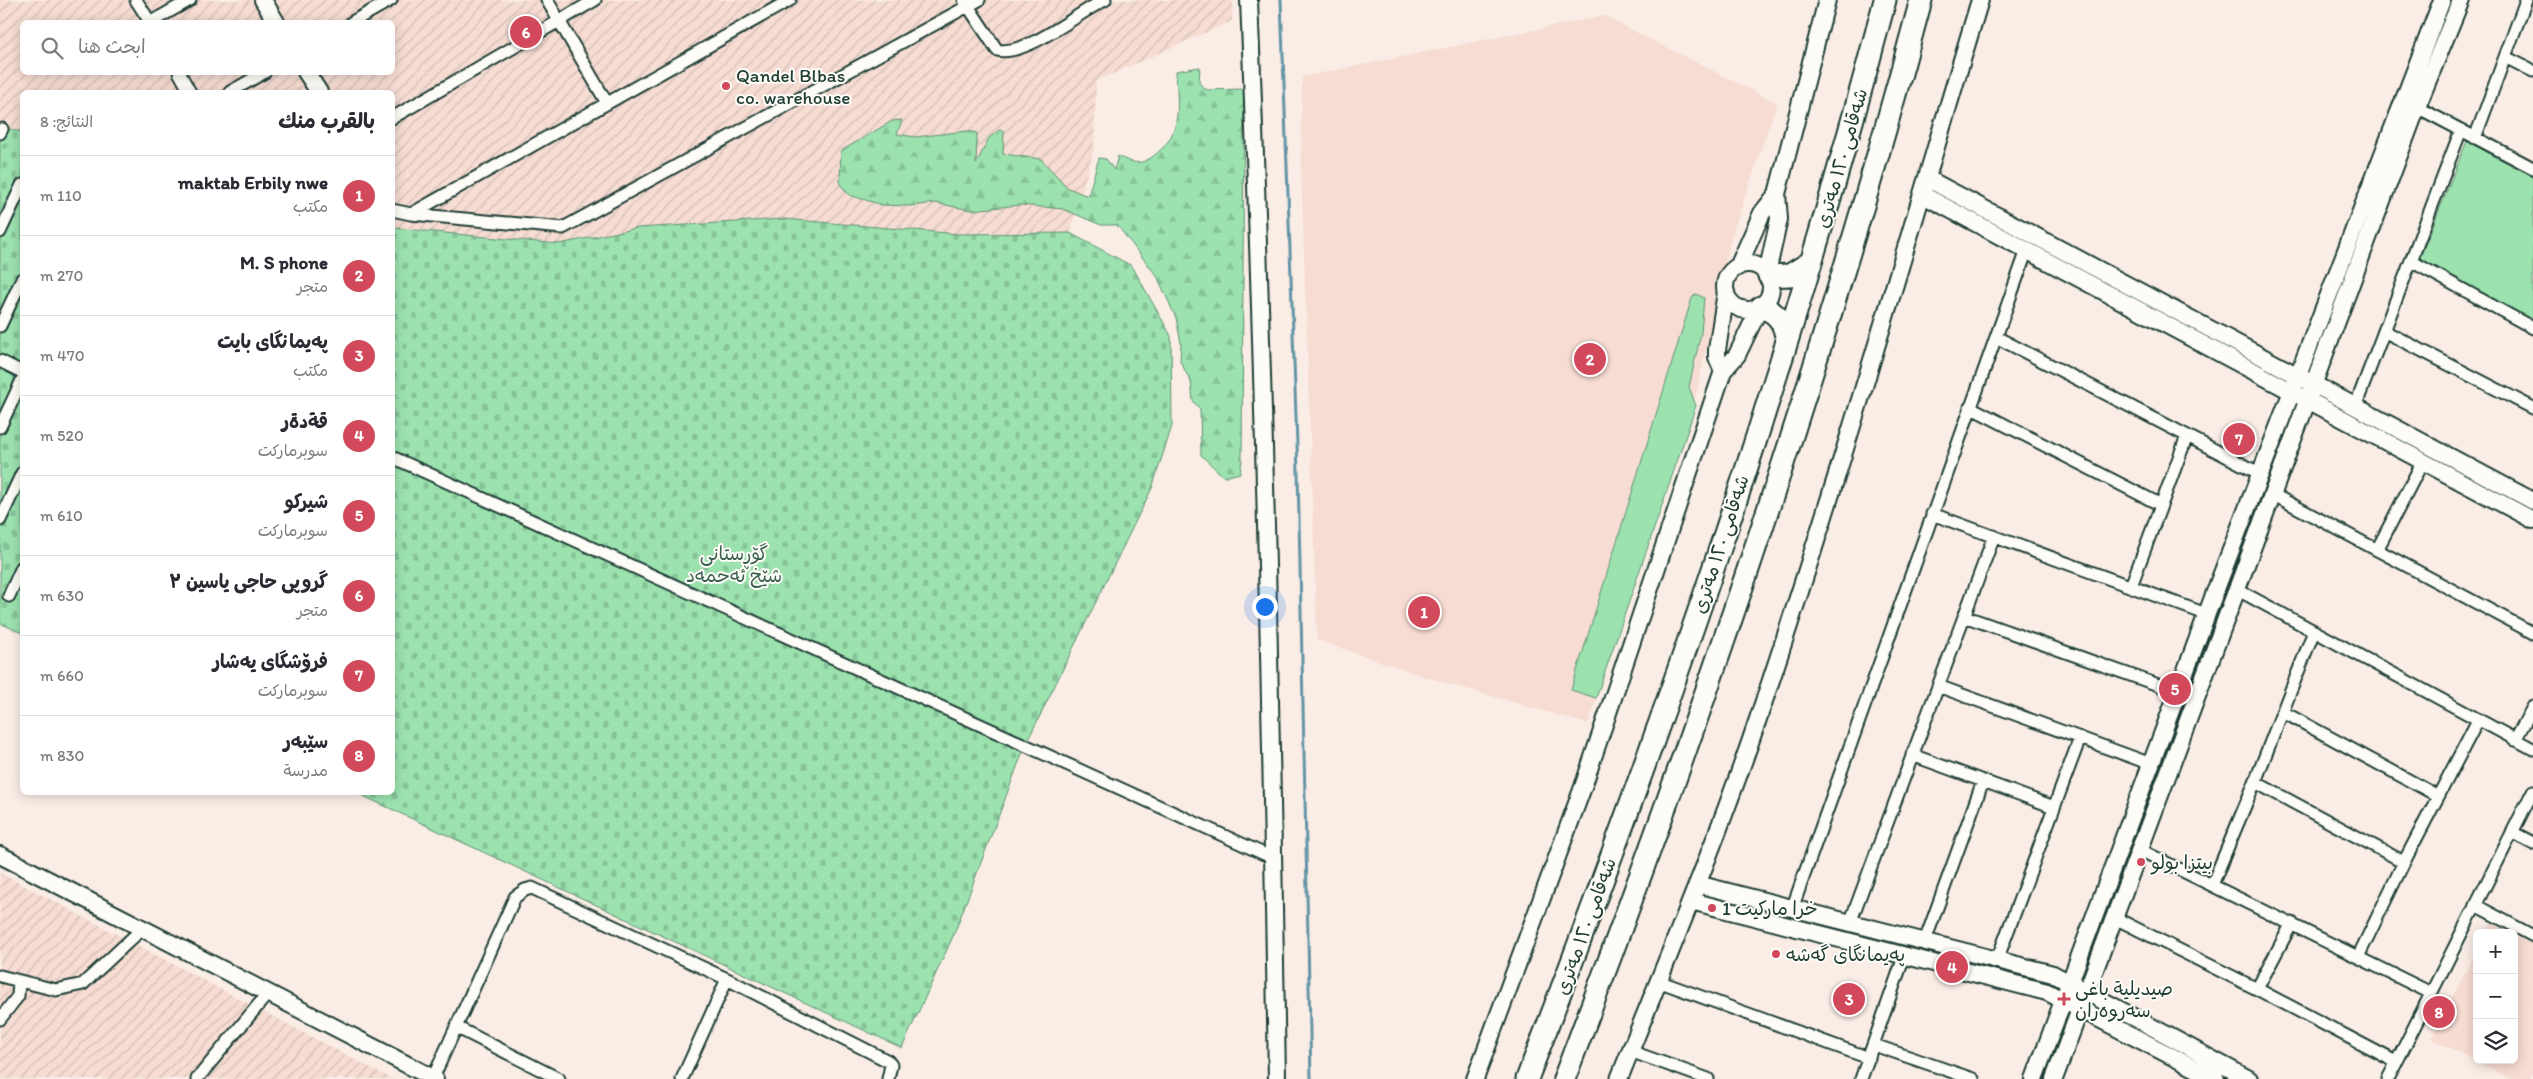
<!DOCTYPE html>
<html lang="ar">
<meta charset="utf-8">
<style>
body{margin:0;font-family:Itim,"Playpen Sans Arabic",sans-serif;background:#f7f7f7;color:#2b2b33;direction:rtl}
.controls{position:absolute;right:15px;bottom:15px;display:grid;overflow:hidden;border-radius:8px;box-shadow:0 2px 12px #0003}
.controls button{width:45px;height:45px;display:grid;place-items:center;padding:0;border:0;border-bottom:1px solid #e1e1e2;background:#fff;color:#2b2b33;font:25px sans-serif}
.you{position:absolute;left:1264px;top:606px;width:18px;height:18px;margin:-12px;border:4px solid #fff;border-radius:50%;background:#1a73e8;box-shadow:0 0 0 8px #1a73e833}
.badge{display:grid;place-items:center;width:32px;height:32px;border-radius:50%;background:#d1495b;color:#fff;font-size:16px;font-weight:700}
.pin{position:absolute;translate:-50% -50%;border:2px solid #fff;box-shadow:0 1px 5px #0006}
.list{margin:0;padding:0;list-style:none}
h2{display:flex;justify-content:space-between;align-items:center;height:65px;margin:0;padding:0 20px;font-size:21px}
h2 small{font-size:16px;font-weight:400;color:#7c7c81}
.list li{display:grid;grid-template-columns:32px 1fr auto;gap:15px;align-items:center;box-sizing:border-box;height:80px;padding:0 20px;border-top:1px solid #e1e1e2}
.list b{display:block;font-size:19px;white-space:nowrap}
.list p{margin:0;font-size:16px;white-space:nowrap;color:#7c7c81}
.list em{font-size:16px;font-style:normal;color:#7c7c81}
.icon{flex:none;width:28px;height:28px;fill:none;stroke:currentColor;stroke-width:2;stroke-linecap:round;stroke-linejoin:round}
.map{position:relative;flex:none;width:2533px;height:1079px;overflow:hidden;direction:ltr}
.search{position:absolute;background:#fff;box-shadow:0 2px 12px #0003;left:20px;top:20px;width:375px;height:55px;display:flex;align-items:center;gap:12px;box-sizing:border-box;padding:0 18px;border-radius:8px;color:#7c7c81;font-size:19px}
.panel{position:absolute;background:#fff;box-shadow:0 2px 12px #0003;left:20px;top:90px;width:375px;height:705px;border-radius:8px;direction:rtl}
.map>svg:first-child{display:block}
.built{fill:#f6dcd2}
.industrial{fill:url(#industrial-furrows);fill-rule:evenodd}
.grass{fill:#9ce2af;stroke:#5e9072}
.forest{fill:url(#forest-firs);stroke:#5e9072}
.cemetery{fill:url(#cemetery-stones);stroke:#5e9072}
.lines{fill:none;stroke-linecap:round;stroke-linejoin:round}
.stream{stroke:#6494a6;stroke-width:3}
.street-casing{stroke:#1f3d34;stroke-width:15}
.secondary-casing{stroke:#1f3d34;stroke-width:20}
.highway-casing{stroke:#1f3d34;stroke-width:25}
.street{stroke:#fdfcf7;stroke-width:11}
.secondary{stroke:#fdfcf7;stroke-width:16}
.highway{stroke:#fdfcf7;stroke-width:21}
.poi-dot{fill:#d1495b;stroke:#fdfcf7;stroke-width:2}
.labels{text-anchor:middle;stroke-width:4;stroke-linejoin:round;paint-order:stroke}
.poi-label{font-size:19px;fill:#1f3d34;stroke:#fdfcf7;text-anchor:start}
.street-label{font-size:19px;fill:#1f3d34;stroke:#fdfcf7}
.park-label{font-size:19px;fill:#385e4d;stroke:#fdfcf7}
</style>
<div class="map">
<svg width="2533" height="1079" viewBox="0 0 2533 1079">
<defs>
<pattern id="industrial-furrows" width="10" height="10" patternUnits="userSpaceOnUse" patternTransform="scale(1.25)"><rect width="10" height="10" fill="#f6dcd2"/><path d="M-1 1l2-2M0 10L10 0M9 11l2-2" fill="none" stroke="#d2beb5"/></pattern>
<pattern id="forest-firs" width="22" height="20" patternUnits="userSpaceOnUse" patternTransform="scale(1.25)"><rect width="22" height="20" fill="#9ce2af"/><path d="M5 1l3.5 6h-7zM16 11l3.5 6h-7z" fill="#86c397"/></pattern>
<pattern id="cemetery-stones" width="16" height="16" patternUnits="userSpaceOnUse" patternTransform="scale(1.25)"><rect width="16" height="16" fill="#9ce2af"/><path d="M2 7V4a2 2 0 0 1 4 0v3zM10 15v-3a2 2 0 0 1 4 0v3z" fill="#86c397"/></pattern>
</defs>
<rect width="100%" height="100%" fill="#faede6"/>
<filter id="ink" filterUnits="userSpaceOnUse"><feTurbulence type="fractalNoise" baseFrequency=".02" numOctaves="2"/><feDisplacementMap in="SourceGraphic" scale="10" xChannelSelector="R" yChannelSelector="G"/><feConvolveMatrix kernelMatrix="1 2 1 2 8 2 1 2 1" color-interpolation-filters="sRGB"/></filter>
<g filter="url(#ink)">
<path class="built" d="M1604,16L1777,103L1730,241L1689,426L1588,724L1429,678L1317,640L1301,165L1302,77Z
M2491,923L2510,933H2486Z
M2514,935L2533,944V1071L2529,1079H2511L2431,1038L2477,950V1060H2514Z"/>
<path class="industrial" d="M0,0H1233L1232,21L1096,81L1094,149L1070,233L959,234L784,219L638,228L559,244L393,228L392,92H22V132L0,126ZM22,22H392V72H22Z
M0,873L392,1079H0Z"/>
<path class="grass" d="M2467,141L2533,176V323L2419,260Z
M1696,294L1704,298L1701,333L1689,387L1696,406L1596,698L1571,690L1692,298Z"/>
<path class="forest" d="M1200,67L1199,83L1207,90L1244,89L1242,460L1240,473L1224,477L1201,455L1200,409L1193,401L1191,382L1180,361L1181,343L1176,318L1157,276L1117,225H1101L1063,209L1021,205L971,210L935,203L910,206L882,205L849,195L840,184L841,151L892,121L902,120L897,134L915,137L967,131L977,133L976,164L989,138L999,130L1004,131L1003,154L1041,159L1068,188L1088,196L1099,158L1106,159L1114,170L1118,156C1134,164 1141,166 1156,154C1184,132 1177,103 1176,71Z"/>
<path class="cemetery" d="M0,127L22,132V633L0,623Z
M784,219L959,234L1070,233L1132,266L1171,336L1172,426L1152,488L1025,746L954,934L902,1048L357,793L392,792L393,228L559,244L638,228Z"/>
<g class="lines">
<path class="stream" d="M1281,0L1298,472L1311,1079"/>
<defs>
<path id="street" d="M136,0L150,22
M547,0L607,103
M964,0L997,50C1026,57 1077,13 1105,0
M151,22L190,0
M352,22L391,0
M2505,57L2533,71
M179,72L190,92
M230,92L265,72
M2417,107L2533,168
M392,118L595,0
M0,133L2,129
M2475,138L2526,0
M392,210L411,214L563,228L979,0
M411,214L790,0
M0,232L22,185
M2411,261L2533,328
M0,326L22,279
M2384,331L2533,408
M1996,337L2259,473
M0,361L22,372
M1970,407L2161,505
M2355,407L2461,130
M0,427L22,380
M392,457L1275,859
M2272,494L2533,633
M1932,514L2206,614
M0,520L22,473
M2377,550L2423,461
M2131,586L2187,436
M2236,589L2533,749
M9,596L22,567
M1964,616L2178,692
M1938,686L2151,764
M2283,712L2438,796
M2515,740L2533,707
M1912,755L2054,807
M2255,782L2404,862
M2512,832L2533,843
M2138,849L2431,993
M2212,885L2255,782L2314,631
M2475,905L2533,936
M1792,909L2027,250
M2113,917L2257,989L2396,1062
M1850,923L1994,536
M1925,941L1983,781
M2358,957L2404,862L2478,720
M1997,960L2080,738
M0,976L56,990L83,984L143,928
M1658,981L1869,1058
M2257,989L2292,923
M0,1019L18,996L19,981
M456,1027L559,1079
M1874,1045L1973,1079
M1630,1051L1708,1079
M433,1078L515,897L525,890L532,888L727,979L888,1061L891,1065L888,1079
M197,1079L269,992
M682,1079L727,979
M1861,1079L1904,957
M2388,1079L2533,791"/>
<path id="secondary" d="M263,0L276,22
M1249,0C1264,360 1271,719 1277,1079
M306,72L319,92
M1928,179L2533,501
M1923,195L2533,520
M1725 287a23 23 0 1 1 46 0a23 23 0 1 1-46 0Z
M1738,267L1762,213L1777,194
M1767,273L1779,219L1777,194L1827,0
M1723,371L1717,357V350L1726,292
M0,855L435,1079
M1697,884L2053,974L2249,1079
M1691,901L2047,992L2216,1079
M1475,1079L1583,787L1723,371L1737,355L1760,307
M1619,1079C1667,959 1718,839 1759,716C1839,479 1908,239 1980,0
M2034,1079L2218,584L2442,0
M2054,1079L2417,107L2461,0"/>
<path id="highway" d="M1769,276L1790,275L1811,262
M1761,307C1779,313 1784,323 1787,341
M1527,1079C1664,726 1789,366 1885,0
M1564,1079C1700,725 1823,366 1921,0"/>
</defs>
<use href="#street" class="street-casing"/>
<use href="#secondary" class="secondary-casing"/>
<use href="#highway" class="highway-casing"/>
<use href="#street" class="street"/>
<use href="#secondary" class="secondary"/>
<use href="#highway" class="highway"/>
</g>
</g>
<g class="poi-dot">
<circle cx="726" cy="86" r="5"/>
<circle cx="2141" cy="862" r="5"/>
<circle cx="1712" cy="908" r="5"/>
<circle cx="1776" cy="954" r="5"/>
<path d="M2061.5 991.5h5v5h5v5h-5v5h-5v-5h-5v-5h5z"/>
</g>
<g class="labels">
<g class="poi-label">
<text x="736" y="82">Qandel Blbas<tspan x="736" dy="22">co. warehouse</tspan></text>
<text x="2151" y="869">بيتزا بولو</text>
<text x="1722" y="915">خرا ماركيت 1</text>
<text x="1786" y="961">پەیمانگای گەشە</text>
<text x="2075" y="995">صيديلیة باغی<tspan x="2075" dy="22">سەروەران</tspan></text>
</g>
<g class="street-label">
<text transform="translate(1841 158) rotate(-74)" y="7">شەقامی ١٢٠ مەتری</text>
<text transform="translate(1720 544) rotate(-72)" y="7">شەقامی ١٢٠ مەتری</text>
<text transform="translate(1585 926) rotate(-70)" y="7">شەقامی ١٢٠ مەتری</text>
</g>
<g class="park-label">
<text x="734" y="560">گۆڕستانی<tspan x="734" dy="22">شێخ ئەحمەد</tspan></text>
</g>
</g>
</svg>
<div class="controls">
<button>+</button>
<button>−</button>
<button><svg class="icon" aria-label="layers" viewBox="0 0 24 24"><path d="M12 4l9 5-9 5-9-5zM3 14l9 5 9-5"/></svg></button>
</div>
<div class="you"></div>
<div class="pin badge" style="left:1424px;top:612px">1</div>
<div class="pin badge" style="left:1590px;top:359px">2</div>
<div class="pin badge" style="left:1849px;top:999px">3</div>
<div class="pin badge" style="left:1952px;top:967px">4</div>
<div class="pin badge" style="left:2175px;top:689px">5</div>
<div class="pin badge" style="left:526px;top:32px">6</div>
<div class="pin badge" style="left:2239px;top:439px">7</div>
<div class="pin badge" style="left:2439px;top:1012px">8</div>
<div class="search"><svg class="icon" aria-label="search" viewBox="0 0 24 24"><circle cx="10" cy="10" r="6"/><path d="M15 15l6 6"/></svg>ابحث هنا</div>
<section class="panel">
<h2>بالقرب منك<small>النتائج: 8</small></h2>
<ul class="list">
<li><span class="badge">1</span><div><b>maktab Erbily nwe</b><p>مكتب</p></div><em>110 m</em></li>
<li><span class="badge">2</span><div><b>M. S phone</b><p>متجر</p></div><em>270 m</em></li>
<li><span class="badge">3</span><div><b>پەیمانگای بایت</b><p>مكتب</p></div><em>470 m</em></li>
<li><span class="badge">4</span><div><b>قةدةر</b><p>سوبرماركت</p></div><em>520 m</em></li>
<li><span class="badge">5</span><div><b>شيركو</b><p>سوبرماركت</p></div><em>610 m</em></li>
<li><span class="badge">6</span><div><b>گروپی حاجی یاسین ٣</b><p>متجر</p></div><em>630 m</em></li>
<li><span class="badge">7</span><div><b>فرۆشگای یەشار</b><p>سوبرماركت</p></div><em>660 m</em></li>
<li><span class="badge">8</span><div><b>سێبەر</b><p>مدرسة</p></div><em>830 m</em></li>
</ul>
</section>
</div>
